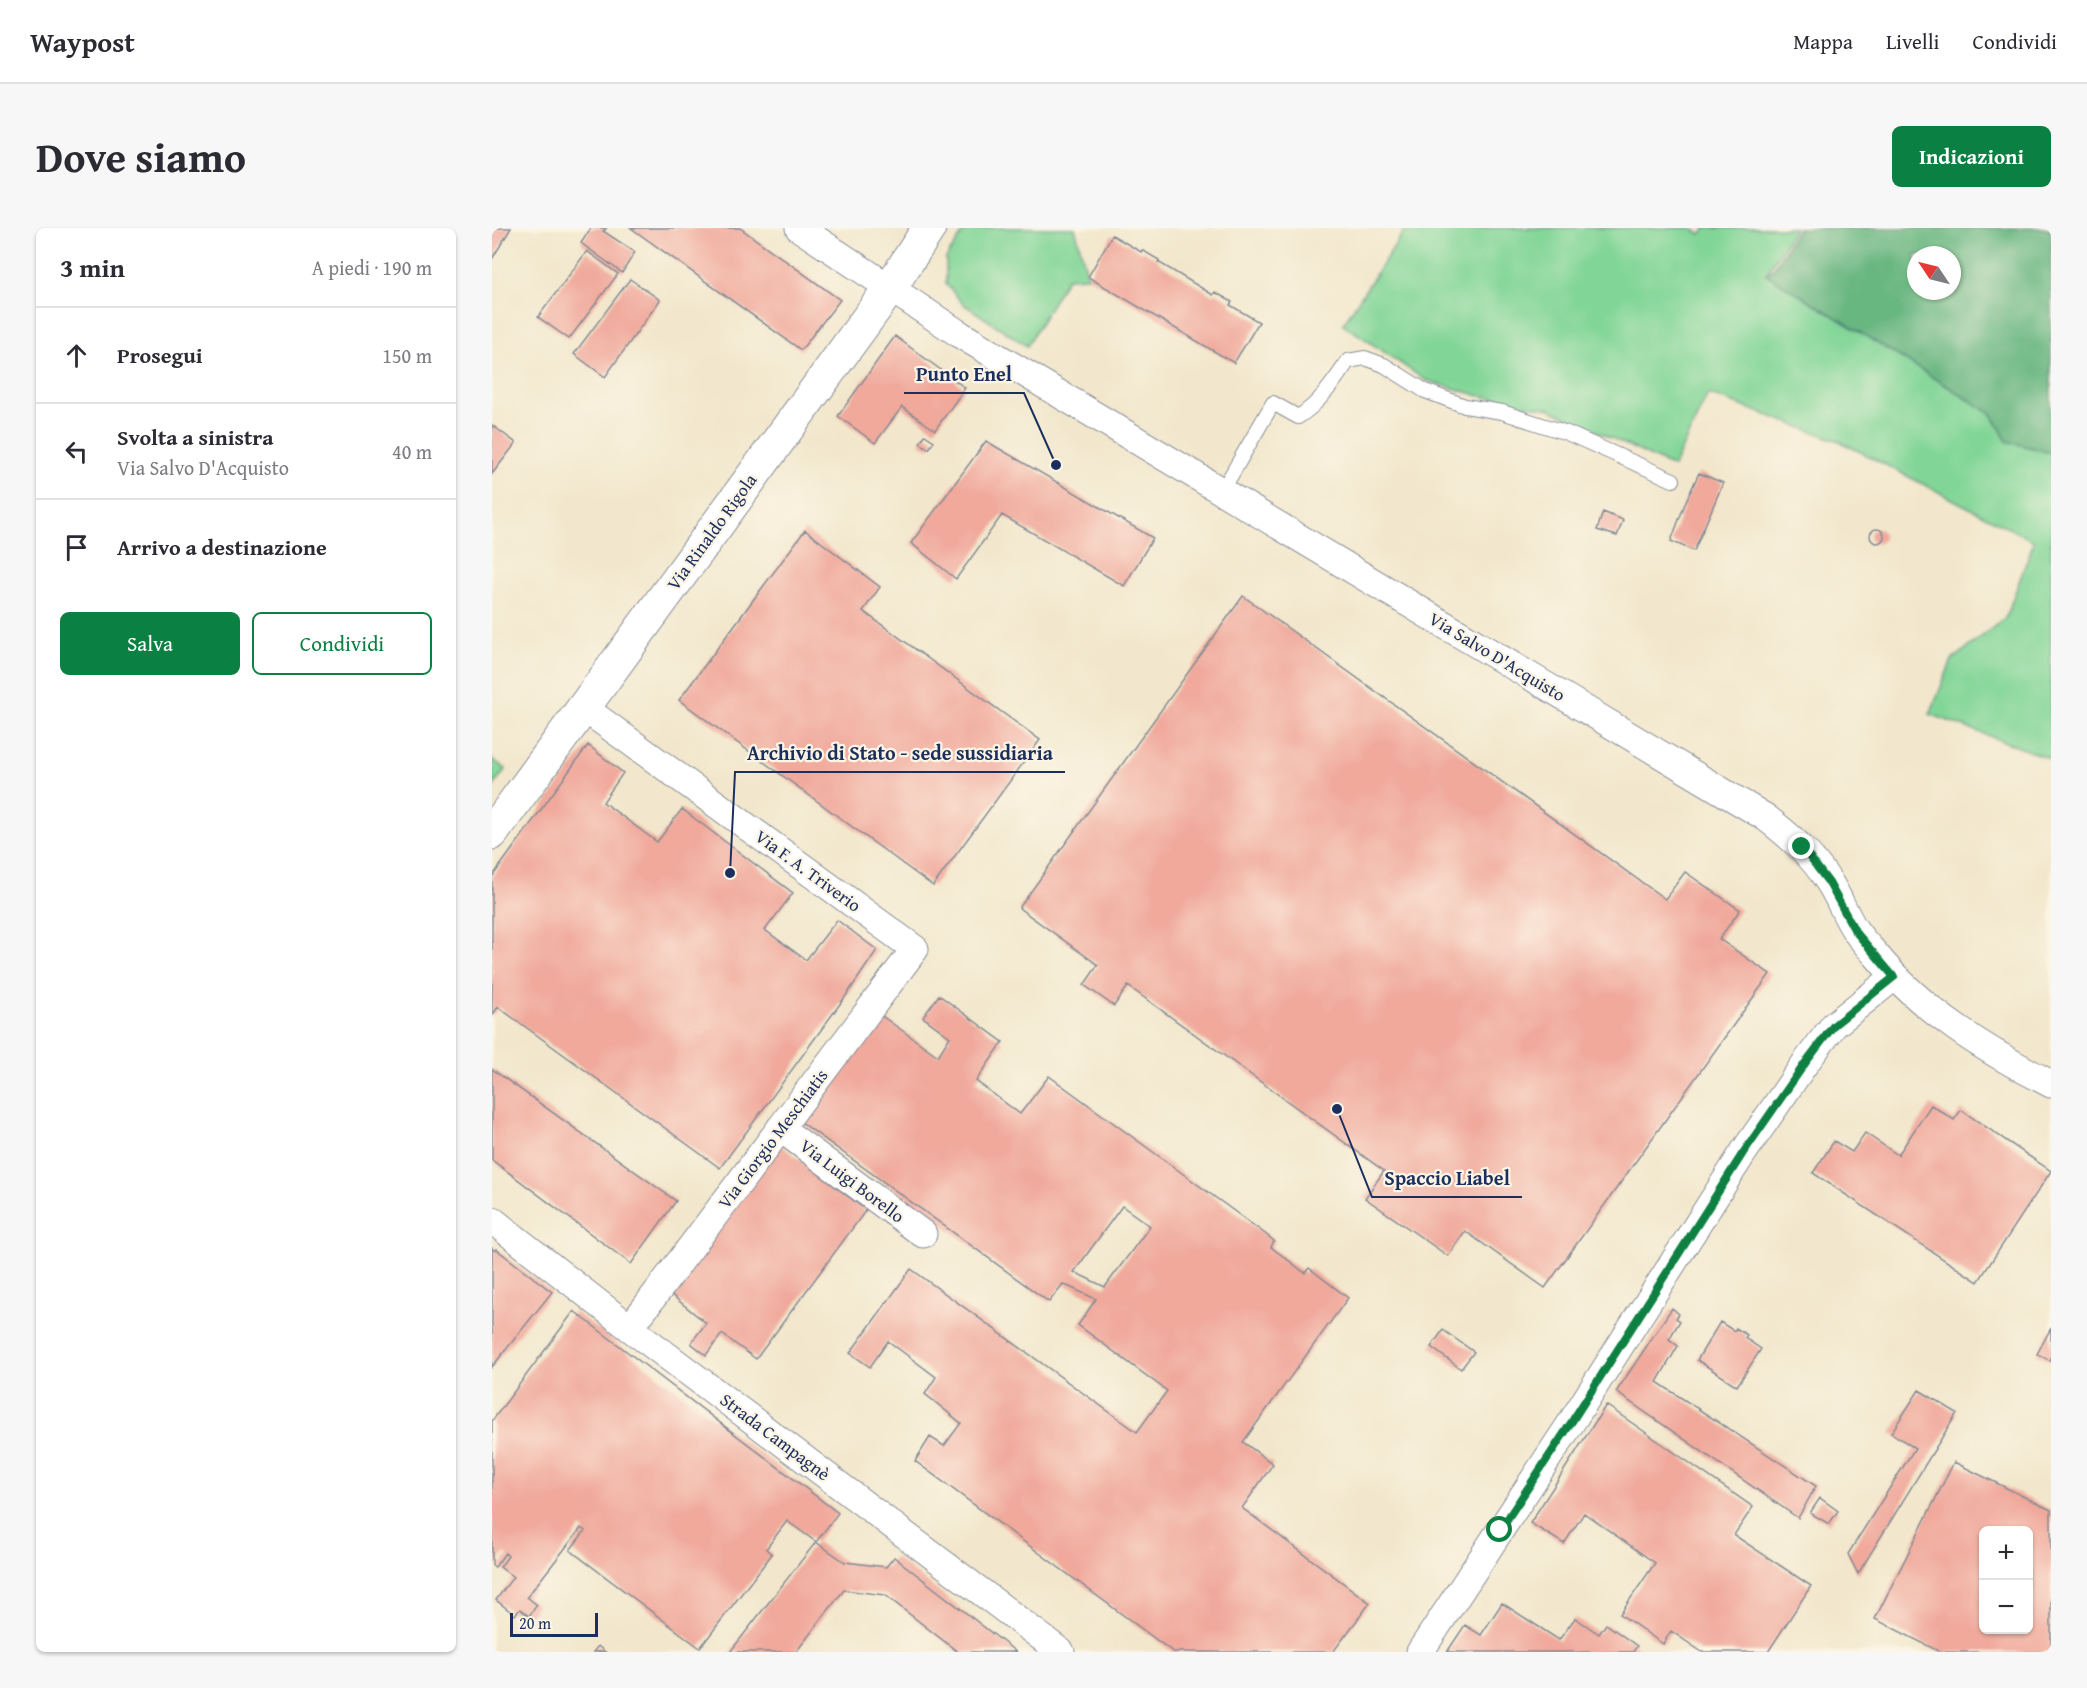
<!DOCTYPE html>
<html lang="it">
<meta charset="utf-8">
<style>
body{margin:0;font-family:"Gentium Book Plus",serif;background:#f7f7f7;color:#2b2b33}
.controls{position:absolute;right:18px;bottom:18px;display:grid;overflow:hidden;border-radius:9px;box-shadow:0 2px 4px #0004}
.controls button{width:54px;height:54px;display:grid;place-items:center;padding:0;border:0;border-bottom:2px solid #e1e1e2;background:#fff;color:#2b2b33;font:30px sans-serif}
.compass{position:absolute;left:1415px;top:18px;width:54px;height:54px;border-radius:50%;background:#fff;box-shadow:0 2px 4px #0004;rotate:305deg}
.scale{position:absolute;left:18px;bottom:15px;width:88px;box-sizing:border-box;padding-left:6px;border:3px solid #1b2f5e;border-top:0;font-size:16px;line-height:21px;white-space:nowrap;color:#1b2f5e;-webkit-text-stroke:4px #fcf5e5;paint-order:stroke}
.stop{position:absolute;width:18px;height:18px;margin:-14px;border:4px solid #0b8043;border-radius:50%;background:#fff}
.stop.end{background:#0b8043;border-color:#fff;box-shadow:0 2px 6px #0008}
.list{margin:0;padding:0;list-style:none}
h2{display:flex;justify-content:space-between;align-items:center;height:78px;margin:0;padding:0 24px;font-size:26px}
h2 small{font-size:20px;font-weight:400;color:#7c7c81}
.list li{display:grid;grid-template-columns:39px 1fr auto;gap:18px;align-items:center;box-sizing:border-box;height:96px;padding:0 24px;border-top:2px solid #e1e1e2}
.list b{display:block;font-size:22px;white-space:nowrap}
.list p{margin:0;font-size:20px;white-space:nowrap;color:#7c7c81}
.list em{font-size:20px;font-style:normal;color:#7c7c81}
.actions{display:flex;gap:12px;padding:18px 24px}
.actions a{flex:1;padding:14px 0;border:2px solid #0b8043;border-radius:9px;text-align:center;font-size:21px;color:#0b8043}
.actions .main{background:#0b8043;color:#fff}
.icon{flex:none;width:33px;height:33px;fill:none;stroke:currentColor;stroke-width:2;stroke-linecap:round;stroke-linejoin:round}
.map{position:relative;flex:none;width:1559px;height:1424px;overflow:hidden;border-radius:9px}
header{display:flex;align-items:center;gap:36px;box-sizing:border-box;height:84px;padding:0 30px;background:#fff;border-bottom:2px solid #e1e1e2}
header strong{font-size:28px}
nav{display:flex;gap:33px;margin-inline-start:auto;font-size:21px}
.intro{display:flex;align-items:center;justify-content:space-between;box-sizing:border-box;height:144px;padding:0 36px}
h1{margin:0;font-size:42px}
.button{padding:15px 27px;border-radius:9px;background:#0b8043;color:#fff;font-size:21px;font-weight:700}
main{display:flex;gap:36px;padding:0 36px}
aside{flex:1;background:#fff;border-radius:9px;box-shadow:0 2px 4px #0004}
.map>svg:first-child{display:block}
.green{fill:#81d597;stroke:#4e827a;stroke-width:1.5}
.forest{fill:#68b680;stroke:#42726f;stroke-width:1.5;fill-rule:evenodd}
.building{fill:#f0a99b;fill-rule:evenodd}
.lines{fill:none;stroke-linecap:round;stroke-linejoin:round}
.service-casing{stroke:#868b95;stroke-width:16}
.minor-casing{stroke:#868b95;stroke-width:29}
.tertiary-casing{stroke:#868b95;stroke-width:35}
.service{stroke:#fff;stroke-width:14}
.minor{stroke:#fff;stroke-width:27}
.tertiary{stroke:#fff;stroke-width:33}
.route{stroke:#0b8043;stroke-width:8}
.labels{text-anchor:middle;stroke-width:4.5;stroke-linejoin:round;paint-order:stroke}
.street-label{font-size:18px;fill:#1b2f5e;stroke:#fcf5e5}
.leader{fill:none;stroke:#1b2f5e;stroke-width:2}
.callout-dot{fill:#1b2f5e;stroke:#fcf5e5;stroke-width:2}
.callout-label{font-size:20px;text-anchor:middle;font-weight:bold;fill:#1b2f5e;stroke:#fcf5e5;stroke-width:4.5;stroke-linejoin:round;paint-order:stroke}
</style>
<header>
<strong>Waypost</strong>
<nav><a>Mappa</a><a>Livelli</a><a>Condividi</a></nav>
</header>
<div class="intro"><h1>Dove siamo</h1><a class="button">Indicazioni</a></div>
<main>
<aside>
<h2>3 min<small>A piedi · 190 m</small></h2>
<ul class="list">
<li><svg class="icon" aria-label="ahead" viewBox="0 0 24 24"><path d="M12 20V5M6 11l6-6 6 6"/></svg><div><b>Prosegui</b></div><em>150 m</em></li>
<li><svg class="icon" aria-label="left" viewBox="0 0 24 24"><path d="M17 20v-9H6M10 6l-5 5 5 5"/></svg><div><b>Svolta a sinistra</b><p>Via Salvo D'Acquisto</p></div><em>40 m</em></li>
<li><svg class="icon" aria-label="arrive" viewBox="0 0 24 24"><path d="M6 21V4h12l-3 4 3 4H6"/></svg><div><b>Arrivo a destinazione</b></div></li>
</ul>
<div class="actions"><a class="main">Salva</a><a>Condividi</a></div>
</aside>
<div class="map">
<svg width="1559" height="1424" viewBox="0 0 1559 1424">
<rect width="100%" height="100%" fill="#fcf5e5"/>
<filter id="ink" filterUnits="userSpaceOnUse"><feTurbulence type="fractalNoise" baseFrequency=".0167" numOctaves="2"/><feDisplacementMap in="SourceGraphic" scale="12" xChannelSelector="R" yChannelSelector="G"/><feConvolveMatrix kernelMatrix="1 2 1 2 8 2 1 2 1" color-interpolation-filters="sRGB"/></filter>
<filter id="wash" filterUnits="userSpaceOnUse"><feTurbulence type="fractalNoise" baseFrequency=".008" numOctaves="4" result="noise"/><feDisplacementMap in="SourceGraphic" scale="24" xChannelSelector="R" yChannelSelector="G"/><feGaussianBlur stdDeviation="1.35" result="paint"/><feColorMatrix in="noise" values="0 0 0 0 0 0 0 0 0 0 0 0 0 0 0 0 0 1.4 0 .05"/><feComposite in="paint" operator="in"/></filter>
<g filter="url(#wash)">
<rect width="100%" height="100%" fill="#f2e7cc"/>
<path class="green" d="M474,0H583L596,49L575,50L535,118L471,76L454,56V30Z
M914,0H1199L1209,6L1214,0H1303L1274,46L1500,186L1515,213L1559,225V531L1438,486L1460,432L1514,389L1542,313L1347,213L1216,166L1181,239L1058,181L988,168L933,152L851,96Z
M0,531L14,541L0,560Z"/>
<path class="forest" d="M1306,0H1559V225L1515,213L1500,186L1274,46L1282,40ZM1424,27H1460V63H1424Z"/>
<g id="blocks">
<path class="building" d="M0,0H19L0,31Z
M99,0H112L114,1L111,3L143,24L130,45L89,15Z
M139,0H248L348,72L309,122Z
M620,7L649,24L650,22L667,32L666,34L721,67L723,64L740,74L738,77L767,94L742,135L596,49Z
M95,23L126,46L77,111L46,89Z
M138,51L168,72L113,149L82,126Z
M403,108L473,160L443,202L410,179L383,215L346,188Z
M0,197L24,215L0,246Z
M433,207L442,213L437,221L428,215Z
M494,213L661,310L632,358L510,287L464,351L419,315Z
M1207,245L1231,255L1202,323L1179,313L1194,273Z
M1111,284L1131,292L1125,308L1105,302Z
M1378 308a7 7 0 1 1 14 0a7 7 0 1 1-14 0Z
M313,302L388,359L371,383L548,512L441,658L187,472Z
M751,368L1173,671L1193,644L1248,682L1227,711L1278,746L1053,1060L973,1003L956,1028L873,970L892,943L636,758L622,778L592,757L606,737L527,680Z
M96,517L131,545L111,574L165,614L190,581L301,665L273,702L314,732L345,692L385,722L356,765L228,940L6,779L0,788V649Z
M447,767L511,814L484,853L528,886L557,848L772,1005L782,1013L779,1019L813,1045L817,1040L856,1070L751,1214L781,1236L750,1280L878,1375L841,1424H681L423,1233L438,1209L452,1218L469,1195L433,1166L444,1149L396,1113L378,1139L358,1125L419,1041L645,1204L675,1163L586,1097L604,1071L571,1056L557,1074L305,891L384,784L446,828L458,809L431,789ZM630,978L658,998L613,1059L582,1044Z
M0,841L184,973L139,1036L0,932Z
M1439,877L1462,892L1469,882L1559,943L1486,1054L1321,945L1342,913L1360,924L1373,905L1406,927Z
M287,916L374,982L264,1131L230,1106L214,1127L199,1115L214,1095L176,1064Z
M0,1020L3,1023L4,1021L60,1064L0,1139Z
M1180,1080L1187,1086L1184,1090L1188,1093L1177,1111L1186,1118L1165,1154L1324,1258L1306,1290L1124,1164Z
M82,1083L346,1285L324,1314L353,1334L394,1339L402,1329L524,1424H466L393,1367L352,1362L304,1424H238L324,1314L295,1293L274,1321L280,1326L208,1420L78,1322L93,1303L89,1300L35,1369L45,1377L37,1388L28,1381L23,1387L4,1372L21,1349L8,1339L16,1328L13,1325L3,1339L0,1337V1193Z
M1228,1094L1242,1103L1244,1100L1255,1107L1253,1110L1269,1121L1245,1158L1205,1132Z
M1559,1100V1133L1545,1126Z
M951,1102L982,1124L969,1141L939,1119Z
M1427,1162L1465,1185L1366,1346L1356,1326L1423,1220L1399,1205Z
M1114,1177L1261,1279L1242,1307L1319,1358L1276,1424H1210L1179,1403L1171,1416L1128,1386L1163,1335L1092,1285L1072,1316L1038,1295Z
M1462,1234L1559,1282V1424H1448L1383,1391ZM1492,1302H1536V1402H1492Z
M1328,1270L1346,1283L1337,1296L1318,1285Z
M1010,1375L1067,1412L1083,1390L1107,1406L1114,1396L1145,1418L1141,1424H955L973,1397L989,1407Z
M106,1418L113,1424H101Z"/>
</g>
</g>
<g filter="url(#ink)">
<use href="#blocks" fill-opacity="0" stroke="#868b95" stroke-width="1.5"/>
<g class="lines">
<defs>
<path id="service" d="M730,263L781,175L806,189C827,176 842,154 856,133L873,130L892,137L933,163L973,178L1010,184L1075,205L1181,252"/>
<path id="minor" d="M307,0L469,107L1273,589C1298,608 1320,627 1337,654C1347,669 1353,687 1363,702C1369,711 1377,719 1384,727C1431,784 1493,822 1559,856
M92,480L423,721L138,1100
M288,900L431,1006
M0,992L138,1100L569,1424
M928,1424L1077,1198L1251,925L1314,834L1342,797L1402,749"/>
<path id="tertiary" d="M0,605L398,60L437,0"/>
</defs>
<use href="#service" class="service-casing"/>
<use href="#minor" class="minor-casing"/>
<use href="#tertiary" class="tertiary-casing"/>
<use href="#service" class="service"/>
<use href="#minor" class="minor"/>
<use href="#tertiary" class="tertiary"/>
</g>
</g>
<g class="lines" filter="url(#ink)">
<path class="route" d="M1008,1302L1077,1198L1251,925L1314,834L1342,797L1402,749L1363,703L1337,655L1310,619"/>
</g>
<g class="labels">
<g class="street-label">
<text transform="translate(220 304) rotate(-54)" y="6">Via Rinaldo Rigola</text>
<text transform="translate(1005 429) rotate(31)" y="6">Via Salvo D'Acquisto</text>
<text transform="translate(316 643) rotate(36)" y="6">Via F. A. Triverio</text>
<text transform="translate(281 911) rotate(-53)" y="6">Via Giorgio Meschiatis</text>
<text transform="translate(360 953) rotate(37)" y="6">Via Luigi Borello</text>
<text transform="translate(283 1209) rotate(37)" y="6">Strada Campagnè</text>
</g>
</g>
<path class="leader" d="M564 237L532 165H412M238 645L243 544H573M845 881L880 969H1030"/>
<g class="callout-dot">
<circle cx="564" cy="237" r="6"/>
<circle cx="238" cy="645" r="6"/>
<circle cx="845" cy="881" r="6"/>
</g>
<g class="callout-label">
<text x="472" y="153">Punto Enel</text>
<text x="408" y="532">Archivio di Stato - sede sussidiaria</text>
<text x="955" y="957">Spaccio Liabel</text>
</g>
</svg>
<div class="controls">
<button>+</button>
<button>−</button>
</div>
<svg class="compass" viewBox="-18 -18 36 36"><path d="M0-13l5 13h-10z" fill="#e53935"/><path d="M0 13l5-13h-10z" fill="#7c7c81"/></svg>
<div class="scale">20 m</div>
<div class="stop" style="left:1008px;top:1302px"></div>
<div class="stop end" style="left:1310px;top:619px"></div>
</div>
</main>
